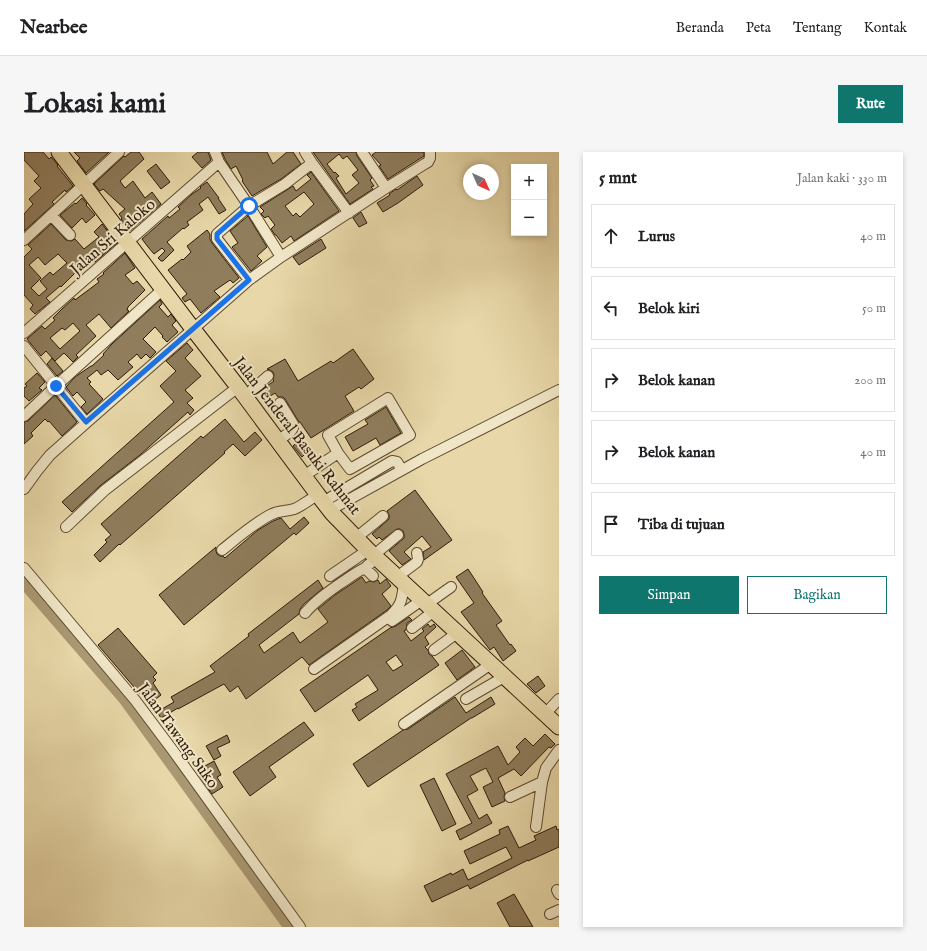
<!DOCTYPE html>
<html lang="id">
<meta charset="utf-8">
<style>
body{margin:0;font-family:"IM FELL English",serif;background:#f6f6f6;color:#202124}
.controls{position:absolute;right:12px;top:12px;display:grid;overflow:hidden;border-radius:0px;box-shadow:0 2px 6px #0003}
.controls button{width:36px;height:36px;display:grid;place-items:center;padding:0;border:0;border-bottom:1px solid #e0e0e0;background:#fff;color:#202124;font:20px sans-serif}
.compass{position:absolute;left:439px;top:12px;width:36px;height:36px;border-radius:50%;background:#fff;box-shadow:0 2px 6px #0003;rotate:135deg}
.stop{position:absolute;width:12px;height:12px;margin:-9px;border:3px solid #1a73e8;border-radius:50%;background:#fff}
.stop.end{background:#1a73e8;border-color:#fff;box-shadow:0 1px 4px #0008}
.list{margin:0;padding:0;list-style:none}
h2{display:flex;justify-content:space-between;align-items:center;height:52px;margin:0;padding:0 16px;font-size:17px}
h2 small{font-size:13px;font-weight:400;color:#757577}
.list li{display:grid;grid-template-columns:26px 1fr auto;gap:12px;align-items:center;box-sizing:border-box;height:64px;margin:0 8px 8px;padding:0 8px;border:1px solid #e0e0e0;border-radius:0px}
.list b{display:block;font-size:15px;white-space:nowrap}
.list em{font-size:13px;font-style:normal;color:#757577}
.actions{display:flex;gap:8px;padding:12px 16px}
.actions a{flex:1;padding:9px 0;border:1px solid #0f766e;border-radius:0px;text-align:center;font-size:14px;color:#0f766e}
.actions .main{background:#0f766e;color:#fff}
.icon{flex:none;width:22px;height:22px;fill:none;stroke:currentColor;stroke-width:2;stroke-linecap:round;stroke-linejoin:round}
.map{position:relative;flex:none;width:535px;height:775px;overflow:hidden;border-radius:0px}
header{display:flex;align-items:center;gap:24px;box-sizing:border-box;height:56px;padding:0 20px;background:#fff;border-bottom:1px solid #e0e0e0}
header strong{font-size:19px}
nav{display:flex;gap:22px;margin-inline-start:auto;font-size:14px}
.intro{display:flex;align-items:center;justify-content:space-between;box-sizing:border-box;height:96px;padding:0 24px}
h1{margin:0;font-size:28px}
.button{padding:10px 18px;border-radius:0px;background:#0f766e;color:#fff;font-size:14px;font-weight:700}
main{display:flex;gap:24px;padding:0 24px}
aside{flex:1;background:#fff;border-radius:0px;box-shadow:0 2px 6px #0003}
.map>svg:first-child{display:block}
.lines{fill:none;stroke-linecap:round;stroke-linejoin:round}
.river{stroke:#a99872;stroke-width:13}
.building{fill:#8f7d5c;stroke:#2f1b08;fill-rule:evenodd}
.minor-casing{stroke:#5d4a30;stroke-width:12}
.highway-casing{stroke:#2f1b08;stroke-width:17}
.minor{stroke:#f0e6c7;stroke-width:10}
.highway{stroke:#e8d8a9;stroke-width:15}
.route{stroke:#1a73e8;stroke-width:5}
.labels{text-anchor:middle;stroke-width:4;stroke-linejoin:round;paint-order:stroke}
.street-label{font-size:16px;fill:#2f1b08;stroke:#f0e6c7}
</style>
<header>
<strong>Nearbee</strong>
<nav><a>Beranda</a><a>Peta</a><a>Tentang</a><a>Kontak</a></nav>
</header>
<div class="intro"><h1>Lokasi kami</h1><a class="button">Rute</a></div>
<main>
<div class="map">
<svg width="535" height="775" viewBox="0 0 535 775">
<rect width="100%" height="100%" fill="#e8d8a9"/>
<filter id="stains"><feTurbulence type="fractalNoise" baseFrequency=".005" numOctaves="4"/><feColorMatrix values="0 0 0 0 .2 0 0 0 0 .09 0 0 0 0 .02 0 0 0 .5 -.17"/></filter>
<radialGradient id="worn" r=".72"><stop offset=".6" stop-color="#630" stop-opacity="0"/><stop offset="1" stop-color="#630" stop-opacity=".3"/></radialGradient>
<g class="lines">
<path class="river" d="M0,430L101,547L266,775"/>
</g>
<path class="building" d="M0,0H19L25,7L27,5L34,13L33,14L49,34L42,40L41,38L28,50L30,52L0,79V62L9,52L5,47L17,36L10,29L15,24L0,8Z
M50,0H85L62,21L53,9L56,6Z
M107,0H115L120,7L96,29L101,36L109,29L121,46L128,40L137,52L106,79L97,67L98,66L95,62L101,57L79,37L76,39L70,32L100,4L101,5Z
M174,0H184L187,8L178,16L168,5Z
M198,0H243L249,12L263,0H269L277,12L257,27L228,44L218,29L219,28L212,14L207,17L201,7Z
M289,0H332L333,4L348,26L346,28L350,34L347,35L349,37L326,52ZM315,2L319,7L323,4L334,18L328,23L335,31L322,42L312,26L315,24L311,20L310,21L303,12Z
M352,0H400V4L364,27L355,14L357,13L348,3Z
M132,12L146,30L137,37L123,19Z
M287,20L315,59L270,89L267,84L258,91L252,83H251L247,77L251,73L244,64L241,66L237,62L240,59L236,55L269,34L272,39L287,27L283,23ZM280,40L290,52L276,65L272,61L269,64L261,54Z
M393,24L399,33L374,51L359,60L353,51L366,43L365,42L372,37L373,38Z
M183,30L195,46H194L202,58L195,62L184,45L175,52L179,58L163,70L165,73L160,77L159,76L143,90L150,98L139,109H137L134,106L141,99L138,96L130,102L124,95L118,87L144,64L145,66L156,57L154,55L168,42L177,36L176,35Z
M58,46L63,52L62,53L71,63L62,71L58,66L48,76L36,63L51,51L52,52Z
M337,60L343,71L335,75L329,66Z
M224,64L243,95L233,104L238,109L227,119L208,95L214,91L206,79Z
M27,72L42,88L47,89L51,87L60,97L75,85L70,80L78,72L93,91L71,110L68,108L59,117L57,115L37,135L36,134L22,146L26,150L11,162L6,157L9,153L0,143V105L8,97L4,93ZM34,102L43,111L29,123L26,120L16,129L23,137L15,144L7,136L17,126L5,113L14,105L21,113Z
M183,78L186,82V87L188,91L215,126L209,131L206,128L190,139L196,145L177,161L166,147L161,150L158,146L163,142L144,118L158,107L159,108L167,100L163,94Z
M297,87L302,96L275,113L269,105Z
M101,101L111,116L101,123L109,132L113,129L121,138L104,155L103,158L105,159L87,176L75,162L62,173L72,184L52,203L54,205L49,210L40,201L31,209L22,199L17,204L3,187L18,174L21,177L31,168L29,166L38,157L50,146L51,148L75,130L73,127L80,122L79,121ZM49,171L56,179L36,197L26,186L38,176L41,178Z
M136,148L138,152L135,155L144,165L147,162L152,169L148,173L154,180L143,190L138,185L139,184L131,175L119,187L132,200L126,206L122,202L117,207L113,202L104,210L109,215L94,228L84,218L77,223L73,218L63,226L67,230L65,232L79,247L63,262L57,255L62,250L53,240L49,244L42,235L51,225L67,214H68L80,203L79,202L88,192Z
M163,191L169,198L161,206L177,224L161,238L169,246L163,251L170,258L166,263L164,260L116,303L77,333L48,360L38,350L150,250L136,234L152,219L142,209Z
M329,197L350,227L337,237L335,235L321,244L330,259L287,286L276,270H275L261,247L259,245H254L251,241L242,247L237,238L250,229L249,228L250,223L249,220L246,218L243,217L261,207L274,229L307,209L309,211Z
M28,206L39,219L33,224L23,212Z
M13,221L21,230L15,236L18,238L5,249L0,244V236L3,234L1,232Z
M31,243L53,270L38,284L25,269L24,270L21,267L7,281L9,284L0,292V270L4,269Z
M362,255L377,281L356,293L352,286L329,299L321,285L344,272L341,268Z
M201,267L220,290L231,280L238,288L221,304L209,292L200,300L201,301L96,393L95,392L76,410L70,403L83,390L81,388L87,383L77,372L177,284L179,286Z
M274,289L283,300L278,305L269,294Z
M391,338L428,388L400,408L399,400L407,395L398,384L380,400L387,407L378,413L365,399L380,386V382L379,379L376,377H373L358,388L355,385L353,387L348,382L365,367V363L363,359Z
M280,365L285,371L272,383L270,381L160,473L135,443L192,395V399L193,402L196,404H199L201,406L234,378L249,369L257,366L266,377Z
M444,417L459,440L458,441L478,469L472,473L486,493L487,492L492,499L479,509L470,495L466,498L437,460L450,451L432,425Z
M338,425L342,431L345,429L350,430L354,428L356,432L362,427L367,434L358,442L367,454L363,458L285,513L278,505L222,547L214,534L206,540L200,532L154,557V556L137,566L133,560L150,550L147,545L191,520L186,514L225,484L224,482L294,428L299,436L280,452L276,457L275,462L235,493L240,501L269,480L276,491L304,470L294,457L311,443Z
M385,465L388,468L383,471L382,478L380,479L387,489L400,479L398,477L404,472L406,475L410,472L412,475L401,485L405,492L401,495L404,498L405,502L408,504L415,513L335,569L328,558L333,555L331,552L354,538L344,523L291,560L276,538L366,476L372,474ZM372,503L379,513L369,519L362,510Z
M94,476L133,521L129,525L132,528L129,531L137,543L128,550L120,539L116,542L74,493Z
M438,498L451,515L433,528L421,511Z
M514,524L521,534L512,541L503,532Z
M431,545L442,561L467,545L471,552L448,566H447L344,635L329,612L379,578L384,577Z
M280,570L290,583L245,615L252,625L226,644L209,620Z
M521,582L531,592L527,596L525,595L497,624L490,617L474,626L481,641L480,645L481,649L468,655L459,635L469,630L462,616L446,624L454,638L443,644L455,667L463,662L468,671L436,688L432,679L448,671L422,622L474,594L484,613L496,600L492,595L501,586L509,594Z
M203,583L206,590L193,596L197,604L190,608L182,594Z
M190,609L197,623L193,625L199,635L188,642L172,619Z
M410,626L432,672L418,679L396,633Z
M484,674L495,696L512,688L510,684L532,674L533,678L535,677V695L504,709V708L446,737L444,733L408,750L400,734L427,721L428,723L439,717L444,728L488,706L482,695L446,712L440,699L476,682L475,678Z
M490,742L509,775H486L473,751Z"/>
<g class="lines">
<defs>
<path id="minor" d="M191,0L195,10L225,54L257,105
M281,0L288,11L325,61
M338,0L362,36
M27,63L46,83
M0,88L95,0
M225,128L193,87V82L225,54L261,32L288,11
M0,181L195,10
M0,194L62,271
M221,245L229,237L244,224
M0,264L32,234L139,137
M254,289L267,279L269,276V272L256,251
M280,324L314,301L326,317L386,283L364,246L304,283L314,301
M0,337L13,319L26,303L62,271L225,128L257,105L362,36L399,13L404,10L406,6V0
M299,350L368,309L373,310L378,318
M306,358L398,307L535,238
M42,375L81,338L214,235
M332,386L359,364
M198,398C213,386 229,372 246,363C255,358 260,360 270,357C275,356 287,346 294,343
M350,403L374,383
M0,416L111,548L150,600L276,775
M306,424L344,398
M349,424L341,416L352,406
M373,425L393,410L394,407L393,401
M403,452L427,435
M281,461C291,449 304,440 317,431C325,426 332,420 341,416
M368,469L398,448
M388,476L410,459
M410,498L433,481
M290,517L367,463C378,452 378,447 380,431
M442,547L480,525
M521,562L535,547
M380,572L467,512
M486,645L518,630
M512,675L518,630L522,616L535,598
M533,738L535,742
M526,762L535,758"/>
<path id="highway" d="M35,0L169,177L214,235L294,343L308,361L344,398L535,575"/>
</defs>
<use href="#minor" class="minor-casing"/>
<use href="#highway" class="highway-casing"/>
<use href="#minor" class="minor"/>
<use href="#highway" class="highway"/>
</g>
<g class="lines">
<path class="route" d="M32,234L62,270L225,128L193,87V82L225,54"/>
</g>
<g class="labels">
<g class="street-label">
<text transform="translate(88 84) rotate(-41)" y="6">Jalan Sri Kaloko</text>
<text transform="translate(274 283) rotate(52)" y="6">Jalan Jenderal Basuki Rahmat</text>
<text transform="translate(155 583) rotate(54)" y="6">Jalan Tawang Suko</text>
</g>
</g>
<rect width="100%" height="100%" filter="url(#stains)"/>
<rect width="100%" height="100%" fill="url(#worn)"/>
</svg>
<div class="controls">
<button>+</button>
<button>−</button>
</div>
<svg class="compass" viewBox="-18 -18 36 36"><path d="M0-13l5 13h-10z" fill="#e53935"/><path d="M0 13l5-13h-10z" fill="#757577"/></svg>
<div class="stop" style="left:225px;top:54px"></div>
<div class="stop end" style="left:32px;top:234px"></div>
</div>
<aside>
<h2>5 mnt<small>Jalan kaki · 330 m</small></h2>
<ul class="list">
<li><svg class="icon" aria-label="ahead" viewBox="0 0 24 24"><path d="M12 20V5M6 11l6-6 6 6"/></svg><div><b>Lurus</b></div><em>40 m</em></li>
<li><svg class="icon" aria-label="left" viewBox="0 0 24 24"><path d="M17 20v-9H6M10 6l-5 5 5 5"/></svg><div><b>Belok kiri</b></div><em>50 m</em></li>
<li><svg class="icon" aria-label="right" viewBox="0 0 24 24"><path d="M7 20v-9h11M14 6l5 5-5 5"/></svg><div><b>Belok kanan</b></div><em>200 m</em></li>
<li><svg class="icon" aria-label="right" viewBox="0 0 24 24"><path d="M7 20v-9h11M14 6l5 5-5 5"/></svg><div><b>Belok kanan</b></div><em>40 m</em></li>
<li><svg class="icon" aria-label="arrive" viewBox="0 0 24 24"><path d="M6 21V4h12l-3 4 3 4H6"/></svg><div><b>Tiba di tujuan</b></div></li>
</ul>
<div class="actions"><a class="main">Simpan</a><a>Bagikan</a></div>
</aside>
</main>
